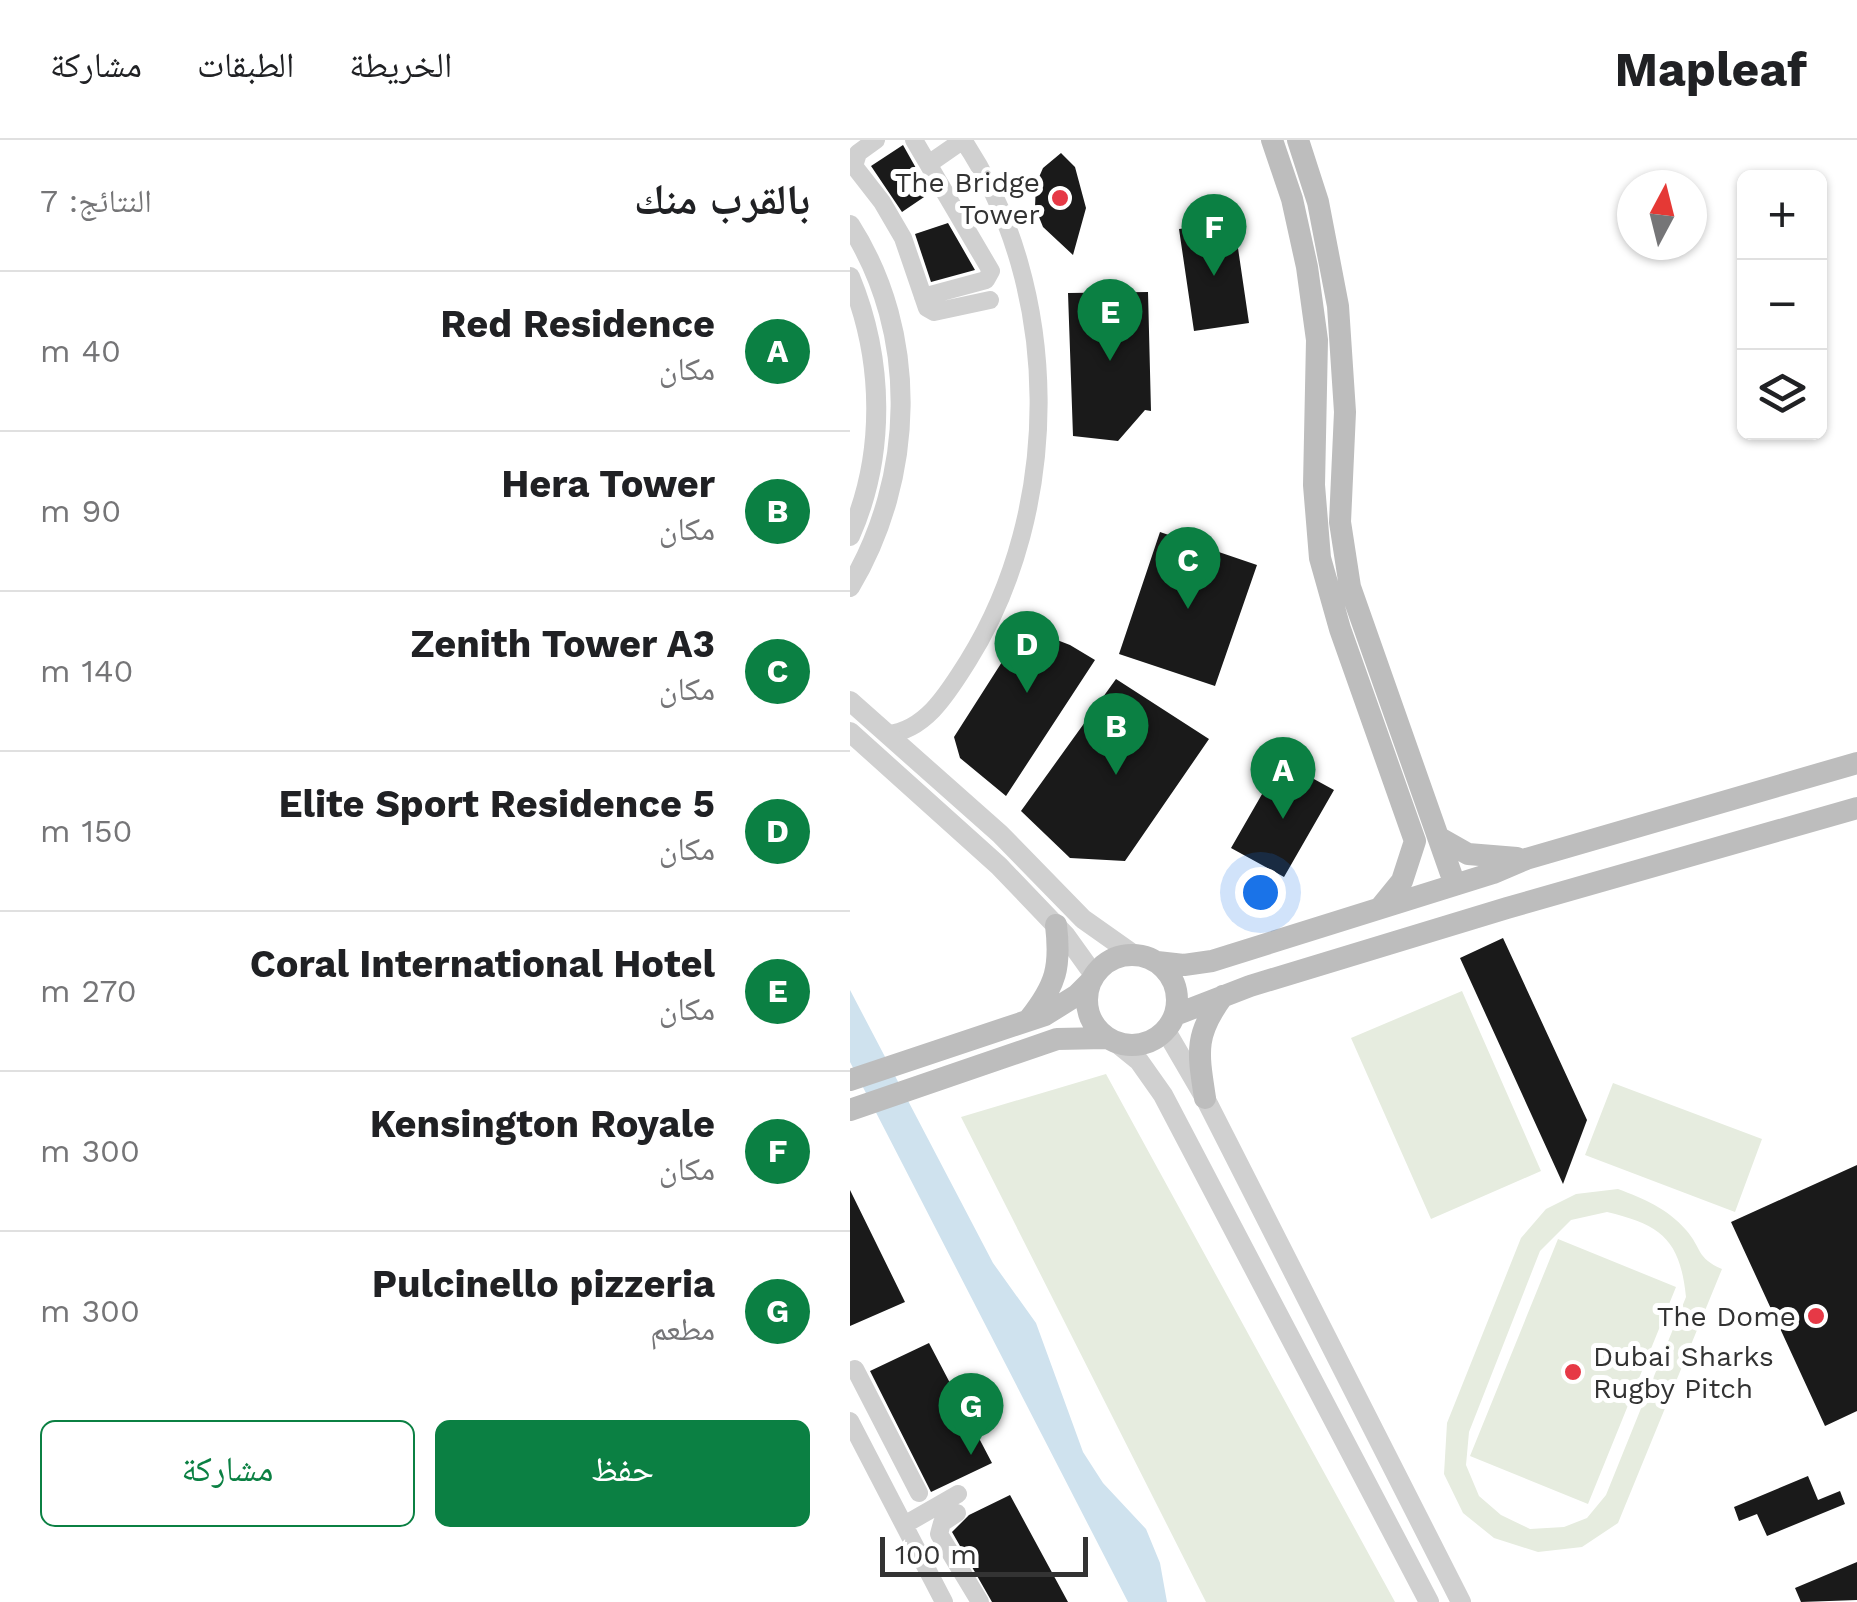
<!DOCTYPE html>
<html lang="ar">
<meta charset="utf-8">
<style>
body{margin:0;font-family:"Work Sans","Noto Naskh Arabic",sans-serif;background:#f6f6f6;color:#202124;direction:rtl}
.controls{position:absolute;right:30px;top:30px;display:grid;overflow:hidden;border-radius:15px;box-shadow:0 2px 8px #0004}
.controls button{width:90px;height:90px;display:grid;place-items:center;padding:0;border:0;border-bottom:2px solid #e0e0e0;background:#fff;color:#202124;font:50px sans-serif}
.compass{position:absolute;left:767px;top:30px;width:90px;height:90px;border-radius:50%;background:#fff;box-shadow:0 2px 8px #0004;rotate:7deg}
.scale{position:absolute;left:30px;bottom:25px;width:208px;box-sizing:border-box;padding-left:10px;border:5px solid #333;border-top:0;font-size:28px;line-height:35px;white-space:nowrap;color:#333;-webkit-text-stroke:8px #fff;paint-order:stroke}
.you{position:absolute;left:410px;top:752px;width:35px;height:35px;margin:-25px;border:8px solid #fff;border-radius:50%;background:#1a73e8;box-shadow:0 0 0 15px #1a73e833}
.badge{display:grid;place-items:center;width:65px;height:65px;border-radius:50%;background:#0b8043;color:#fff;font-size:32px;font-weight:700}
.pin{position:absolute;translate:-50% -82px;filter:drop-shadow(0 2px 5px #0008)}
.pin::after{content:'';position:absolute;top:52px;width:35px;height:30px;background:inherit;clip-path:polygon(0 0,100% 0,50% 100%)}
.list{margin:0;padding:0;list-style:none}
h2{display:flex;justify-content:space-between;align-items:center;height:130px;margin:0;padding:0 40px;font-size:42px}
h2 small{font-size:32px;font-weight:400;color:#757577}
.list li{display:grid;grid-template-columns:65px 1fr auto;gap:30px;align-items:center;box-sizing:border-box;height:160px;padding:0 40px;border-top:2px solid #e0e0e0}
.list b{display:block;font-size:38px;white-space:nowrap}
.list p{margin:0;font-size:32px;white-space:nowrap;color:#757577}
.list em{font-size:32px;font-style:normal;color:#757577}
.actions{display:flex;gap:20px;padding:30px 40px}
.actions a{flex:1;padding:22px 0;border:2px solid #0b8043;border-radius:15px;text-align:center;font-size:35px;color:#0b8043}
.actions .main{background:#0b8043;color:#fff}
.icon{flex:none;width:55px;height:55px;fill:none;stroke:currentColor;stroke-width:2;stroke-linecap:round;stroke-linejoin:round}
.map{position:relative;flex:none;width:1007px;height:1462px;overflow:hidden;direction:ltr}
header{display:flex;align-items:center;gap:60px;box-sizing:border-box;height:140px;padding:0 50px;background:#fff;border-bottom:2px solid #e0e0e0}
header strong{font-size:48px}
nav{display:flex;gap:55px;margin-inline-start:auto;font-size:35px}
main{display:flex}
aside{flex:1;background:#fff}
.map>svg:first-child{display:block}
.green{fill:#e6ecdf;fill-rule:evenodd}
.water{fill:#cfe2ee}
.building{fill:#1a1a1a}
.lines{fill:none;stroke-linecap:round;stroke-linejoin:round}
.minor{stroke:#d0d0d0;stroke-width:18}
.tertiary{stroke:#d0d0d0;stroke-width:20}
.secondary{stroke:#bdbdbd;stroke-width:22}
.poi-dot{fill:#e63946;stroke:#fff;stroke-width:4}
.labels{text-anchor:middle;stroke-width:10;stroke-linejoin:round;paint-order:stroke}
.poi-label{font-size:28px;fill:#333;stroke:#fff;text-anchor:end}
</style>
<header>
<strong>Mapleaf</strong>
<nav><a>الخريطة</a><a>الطبقات</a><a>مشاركة</a></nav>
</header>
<main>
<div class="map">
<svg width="1007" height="1462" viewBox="0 0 1007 1462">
<rect width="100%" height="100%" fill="#fff"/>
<path class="green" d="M612,851L691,1031L581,1079L501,898Z
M256,934L545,1462H356L111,977Z
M763,943L912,999L885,1072L735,1015Z
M768,1049C794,1059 817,1068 836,1090C852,1108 846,1118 872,1129L768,1383L732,1407L688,1412L644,1398L613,1373L594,1334L597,1283L671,1098L696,1069L726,1054ZM757,1072C812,1085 830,1100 836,1157L756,1355L737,1378L714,1387L680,1389L651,1375L629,1356L616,1325L619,1292L690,1111L721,1080Z
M708,1099L826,1147L738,1364L620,1316Z"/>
<path class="water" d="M0,850L143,1123L186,1183L233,1312L253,1343L296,1389L310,1423L317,1462H278L0,922Z"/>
<path class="building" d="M53,5L80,53L52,72L21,26Z
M211,13L225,27L236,68L223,115L193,87L185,67L186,44L193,28Z
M384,81L399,183L344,191L329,89Z
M98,83L125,130L81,142L65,94Z
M298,152L301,271L295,270L268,301L223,296L218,153Z
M310,392L407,425L365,546L269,514Z
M181,490L220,505L245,520L156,656L110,618L104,597L166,500Z
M266,539L359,599L275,721L220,718L171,671Z
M431,621L484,650L434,737L381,708Z
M653,798L737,980L713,1044L610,818Z
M1007,1025V1271L975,1286L881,1082Z
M0,1050L55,1162L0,1186Z
M79,1203L142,1323L81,1352L20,1231Z
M958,1336L968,1360L990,1351L995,1364L917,1396L907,1374L889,1381L884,1367Z
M160,1355L218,1462H142L102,1392L119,1375Z
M1007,1422V1460L951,1462L945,1448Z"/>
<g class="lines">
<path class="minor" d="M26,0L8,13L4,26L32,62L53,98L77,168L84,172L140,160
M64,0L141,131L136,140L73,157
M80,23L113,0
M37,594C76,591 99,551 118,521C213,369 213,149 113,0
M5,1229L69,1353
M0,1281L94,1462
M107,1373L92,1383L89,1394L130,1462
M54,1385L108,1354"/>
<path class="tertiary" d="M0,85C70,194 65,338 0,447
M0,137C34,219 36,315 0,396
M0,561L150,694L233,779L284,815
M0,592L149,726L216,796L244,835
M316,891L355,958L611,1462
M268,904L289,921L313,955L579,1462"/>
<path class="secondary" d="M422,0L442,59L457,127L467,200L464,345L470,418L490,489L565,701L552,741L530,768
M448,0L468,62L488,166L495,272L490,382L500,447L605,745
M588,697L618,714L667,718
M237 860a45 45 0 1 1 90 0a45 45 0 1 1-90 0Z
M307,822L334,825L362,821L643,733L676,719L1007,623
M325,875L400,846L657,768L1007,668
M180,878C206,845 211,827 206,785
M0,940L195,875L227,855L240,842
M355,958C348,912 344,895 373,856
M0,970L207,899L256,898"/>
</g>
<g class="poi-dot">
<circle cx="210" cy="58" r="10"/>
<circle cx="966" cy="1176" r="10"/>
<circle cx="723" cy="1232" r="10"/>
</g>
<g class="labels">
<g class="poi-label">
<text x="190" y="52">The Bridge<tspan x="190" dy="32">Tower</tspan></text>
<text x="946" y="1186">The Dome</text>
<text x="743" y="1226" text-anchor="start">Dubai Sharks<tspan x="743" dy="32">Rugby Pitch</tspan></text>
</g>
</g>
</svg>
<div class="controls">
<button>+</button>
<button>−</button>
<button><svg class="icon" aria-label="layers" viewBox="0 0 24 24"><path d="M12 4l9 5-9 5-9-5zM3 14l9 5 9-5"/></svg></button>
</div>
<svg class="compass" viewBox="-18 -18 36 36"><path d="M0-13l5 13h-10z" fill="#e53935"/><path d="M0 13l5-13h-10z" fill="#757577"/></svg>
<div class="scale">100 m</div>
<div class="you"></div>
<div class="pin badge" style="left:433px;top:679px">A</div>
<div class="pin badge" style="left:266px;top:635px">B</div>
<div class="pin badge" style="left:338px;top:469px">C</div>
<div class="pin badge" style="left:177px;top:553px">D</div>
<div class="pin badge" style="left:260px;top:221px">E</div>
<div class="pin badge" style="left:364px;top:136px">F</div>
<div class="pin badge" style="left:121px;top:1315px">G</div>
</div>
<aside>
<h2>بالقرب منك<small>النتائج: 7</small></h2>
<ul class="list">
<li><span class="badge">A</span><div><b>Red Residence</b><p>مكان</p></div><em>40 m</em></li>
<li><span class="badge">B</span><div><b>Hera Tower</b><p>مكان</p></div><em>90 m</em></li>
<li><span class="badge">C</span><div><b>Zenith Tower A3</b><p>مكان</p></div><em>140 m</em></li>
<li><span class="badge">D</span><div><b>Elite Sport Residence 5</b><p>مكان</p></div><em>150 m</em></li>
<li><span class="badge">E</span><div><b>Coral International Hotel</b><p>مكان</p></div><em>270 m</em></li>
<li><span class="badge">F</span><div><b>Kensington Royale</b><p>مكان</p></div><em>300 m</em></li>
<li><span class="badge">G</span><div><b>Pulcinello pizzeria</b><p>مطعم</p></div><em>300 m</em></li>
</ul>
<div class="actions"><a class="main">حفظ</a><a>مشاركة</a></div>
</aside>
</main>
